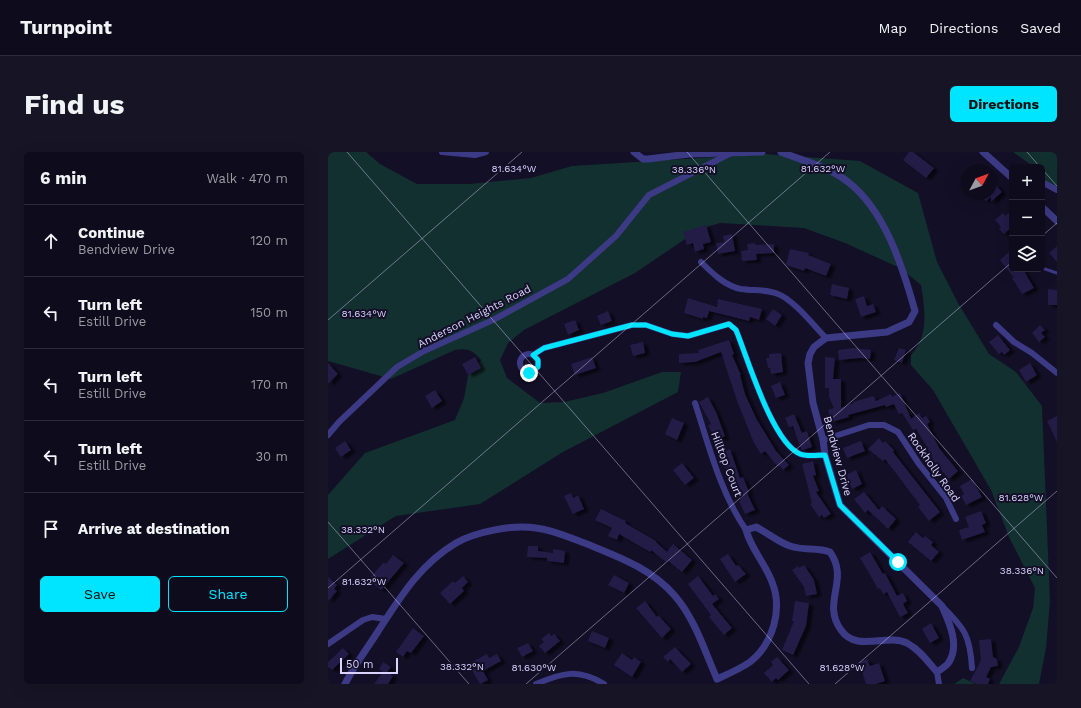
<!DOCTYPE html>
<meta charset="utf-8">
<style>
body{margin:0;font-family:"Work Sans",sans-serif;background:#171425;color:#f1f3f6}
.controls{position:absolute;right:12px;top:12px;display:grid;overflow:hidden;border-radius:6px;box-shadow:0 4px 16px #0002}
.controls button{width:36px;height:36px;display:grid;place-items:center;padding:0;border:0;border-bottom:1px solid #2e2b3b;background:#0e0b1c;color:#f1f3f6;font:20px sans-serif}
.compass{position:absolute;left:633px;top:12px;width:36px;height:36px;border-radius:50%;background:#0e0b1c;box-shadow:0 4px 16px #0002;rotate:49deg}
.scale{position:absolute;left:12px;bottom:10px;width:58px;box-sizing:border-box;padding-left:4px;border:2px solid #d9d4ff;border-top:0;font-size:11px;line-height:14px;white-space:nowrap;color:#d9d4ff;-webkit-text-stroke:3px #130f26;paint-order:stroke}
.stop{position:absolute;width:12px;height:12px;margin:-9px;border:3px solid #00e5ff;border-radius:50%;background:#fff}
.stop.end{background:#00e5ff;border-color:#fff;box-shadow:0 1px 4px #0008}
.list{margin:0;padding:0;list-style:none}
h2{display:flex;justify-content:space-between;align-items:center;height:52px;margin:0;padding:0 16px;font-size:17px}
h2 small{font-size:13px;font-weight:400;color:#9b9ba3}
.list li{display:grid;grid-template-columns:26px 1fr auto;gap:12px;align-items:center;box-sizing:border-box;height:72px;padding:0 16px;border-top:1px solid #2e2b3b}
.list b{display:block;font-size:15px;white-space:nowrap}
.list p{margin:0;font-size:13px;white-space:nowrap;color:#9b9ba3}
.list em{font-size:13px;font-style:normal;color:#9b9ba3}
.actions{display:flex;gap:8px;padding:12px 16px}
.actions a{flex:1;padding:9px 0;border:1px solid #00e5ff;border-radius:6px;text-align:center;font-size:14px;color:#00e5ff}
.actions .main{background:#00e5ff;color:#111}
.icon{flex:none;width:22px;height:22px;fill:none;stroke:currentColor;stroke-width:2;stroke-linecap:round;stroke-linejoin:round}
.map{position:relative;flex:none;width:729px;height:532px;overflow:hidden;border-radius:6px}
header{display:flex;align-items:center;gap:24px;box-sizing:border-box;height:56px;padding:0 20px;background:#0e0b1c;border-bottom:1px solid #2e2b3b}
header strong{font-size:19px}
nav{display:flex;gap:22px;margin-inline-start:auto;font-size:14px}
.intro{display:flex;align-items:center;justify-content:space-between;box-sizing:border-box;height:96px;padding:0 24px}
h1{margin:0;font-size:28px}
.button{padding:10px 18px;border-radius:6px;background:#00e5ff;color:#111;font-size:14px;font-weight:700}
main{display:flex;gap:24px;padding:0 24px}
aside{flex:1;background:#0e0b1c;border-radius:6px;box-shadow:0 4px 16px #0002}
.map>svg:first-child{display:block}
.green{fill:#12302f}
.building{fill:#241b47;filter:url(#shadow)}
.lines{fill:none;stroke-linecap:round;stroke-linejoin:round}
.service{stroke:#3d3a85;stroke-width:3}
.minor{stroke:#3d3a85;stroke-width:6}
.tertiary{stroke:#3d3a85;stroke-width:7}
.route{stroke:#00e5ff;stroke-width:5}
.ticks{fill:none;stroke:#d9d4ff;stroke-width:1;stroke-opacity:0.45}
.labels{text-anchor:middle;stroke-width:4;stroke-linejoin:round;paint-order:stroke}
.street-label{font-size:11px;fill:#d9d4ff;stroke:#130f26}
.ticks-label{font-size:10px;text-anchor:middle;fill:#d9d4ff;stroke:#130f26;stroke-width:4;stroke-linejoin:round;paint-order:stroke}
</style>
<header>
<strong>Turnpoint</strong>
<nav><a>Map</a><a>Directions</a><a>Saved</a></nav>
</header>
<div class="intro"><h1>Find us</h1><a class="button">Directions</a></div>
<main>
<aside>
<h2>6 min<small>Walk · 470 m</small></h2>
<ul class="list">
<li><svg class="icon" aria-label="ahead" viewBox="0 0 24 24"><path d="M12 20V5M6 11l6-6 6 6"/></svg><div><b>Continue</b><p>Bendview Drive</p></div><em>120 m</em></li>
<li><svg class="icon" aria-label="left" viewBox="0 0 24 24"><path d="M17 20v-9H6M10 6l-5 5 5 5"/></svg><div><b>Turn left</b><p>Estill Drive</p></div><em>150 m</em></li>
<li><svg class="icon" aria-label="left" viewBox="0 0 24 24"><path d="M17 20v-9H6M10 6l-5 5 5 5"/></svg><div><b>Turn left</b><p>Estill Drive</p></div><em>170 m</em></li>
<li><svg class="icon" aria-label="left" viewBox="0 0 24 24"><path d="M17 20v-9H6M10 6l-5 5 5 5"/></svg><div><b>Turn left</b><p>Estill Drive</p></div><em>30 m</em></li>
<li><svg class="icon" aria-label="arrive" viewBox="0 0 24 24"><path d="M6 21V4h12l-3 4 3 4H6"/></svg><div><b>Arrive at destination</b></div></li>
</ul>
<div class="actions"><a class="main">Save</a><a>Share</a></div>
</aside>
<div class="map">
<svg width="729" height="532" viewBox="0 0 729 532">
<defs>
<filter id="shadow"><feDropShadow dx="4.5" dy="2.5" stdDeviation="1" flood-color="#0009"/></filter>
</defs>
<rect width="100%" height="100%" fill="#130f26"/>
<path class="green" d="M0,0H38L52,12L89,32H141L203,26L244,14L437,2L532,9L590,41L609,110L630,151L661,202L688,220L714,254L722,449L718,496L711,532H671L691,495L705,456L707,436L681,385L663,338L605,238L583,213V203C601,184 597,157 593,133L572,116L517,91L476,76L392,71L372,77L307,121L196,178L180,191L172,208L179,226L212,251L236,250L275,241L334,220H353L350,240L235,300L152,352L68,364L0,407V343L37,301L127,268L136,246L140,224L153,208C145,198 139,196 127,198L63,227L0,209Z
M685,0H729V41L714,24V15H706Z
M635,526L648,532H626Z"/>
<path class="building" d="M581,0H585L606,16L598,26L575,8Z
M667,32L674,40L663,50V45L658,49L651,42H663V35Z
M684,58V75L676,82L671,77L673,75L667,68L675,61L677,64Z
M378,73L383,90L375,92L376,97L367,100L365,91L359,93L355,80Z
M404,82L407,99L390,102L388,91L396,90L395,84Z
M427,91V93L446,92V101L428,102L429,108L414,109L413,99L420,98L419,92Z
M729,94V110L721,101Z
M462,97L481,101L480,103L503,112L498,124L477,116L476,119L458,113Z
M681,100L684,104V117H695L706,136L694,142L684,126H686L672,108Z
M504,132L521,136L519,147L502,143Z
M720,137L729,138V153H720Z
M536,144L539,154L545,152L548,160L533,165L527,147Z
M360,146L389,155L390,147L434,157L431,168L422,165L421,169L381,159L379,166L375,165V167L356,161Z
M445,157L454,163L447,174L438,167Z
M280,159L284,169L273,173L269,164Z
M247,168L251,178L240,183L236,172Z
M712,173L717,178L713,181L717,185L711,190L704,181Z
M670,183L682,198L676,203L674,200L671,202L661,190Z
M401,188L406,202L404,203L413,223H412L417,242L428,266L448,299L461,313L455,318L452,314L450,315L437,299L433,302L426,291L409,249L393,200L367,210L351,211V202L371,201L370,198Z
M315,190L317,201L305,204L302,193Z
M525,196L543,198L542,207L532,206L511,208L510,198Z
M571,196L578,198L574,211L566,208Z
M453,201L455,220L443,222L442,216H440L438,206H441V202Z
M147,205L153,216L140,223L134,212Z
M264,205L268,216L247,223L243,212Z
M497,205L507,206L505,227H513V256L526,251L525,250L546,244L548,249L563,242L564,245L572,241L583,267L591,261L594,266L598,264L602,270L599,272L611,296L630,319L621,327L607,311L599,295L588,277L585,278L574,261L571,262L566,252L558,255L557,253L520,263L521,265L504,270L500,258L506,256L501,245V236H497Z
M0,211L10,222L0,232Z
M702,211L709,223L698,230L691,218Z
M452,230L457,243L448,246L443,234Z
M107,238L114,249L104,256L97,244Z
M380,245L388,260L397,284L387,288L380,273L383,272L371,250Z
M466,262L474,281L479,279L484,295L475,298L473,297L465,274L461,275L457,266Z
M729,264V290L719,269Z
M344,266L356,271L349,288L337,282Z
M551,286L555,291L557,289L566,298L565,300L612,360L601,369L590,355L592,353L557,307L555,309L540,297Z
M17,289L23,298L13,305L7,296Z
M533,289L537,299L519,306L515,296Z
M402,297L412,326L415,325L421,340L419,341L427,358L417,362L411,349L413,348L408,335L405,337L392,301Z
M485,309L488,323L485,324L491,339L488,340L503,362L496,366L494,363L491,365L482,352L484,351L474,312Z
M354,311L366,326L357,333L345,318Z
M528,318L534,332L524,337L518,323Z
M644,327L654,345L638,353L633,344L636,342L632,334Z
M536,340L551,358L554,354L568,367L560,377L540,358L537,361L526,347Z
M243,341L245,346L250,343L256,357L245,362L236,344Z
M273,357L298,369L297,371L328,389V390L339,400L345,392L364,408L354,420L339,408L338,410L323,398L322,400L291,382L289,388L280,384L284,376L267,368Z
M653,359L658,371L654,373L657,380L634,388L631,378L641,375L637,365Z
M588,380L595,386L597,384L605,390L603,393L611,400L603,409L580,390Z
M200,394H210V399L225,401V397L237,399L236,411L219,409V406L199,405Z
M542,400L555,422L557,421L569,444L575,441L579,449L575,452L580,461L572,465L559,440L555,442L552,436L550,437L541,421L532,406Z
M400,402L408,414L410,413L418,422L407,430L392,407Z
M65,403L76,411L53,438L40,428L56,410L58,412Z
M476,413L486,428L489,442L478,444L476,435L464,418L470,414L471,416Z
M286,423L301,431L296,441L280,433Z
M135,424L140,430L134,436L136,439L122,452L112,441L125,429L127,431Z
M370,424L385,444L387,442L391,447L384,452L404,476L396,483L381,465L383,463L360,432Z
M0,425L9,433L6,437L9,439L0,449Z
M317,449L329,465L330,463L343,477L334,486L308,456Z
M467,449L481,451L478,474L465,503L454,498L466,469H464Z
M603,471L611,486L602,491L594,477Z
M85,476L96,484L83,501L79,499L75,505L68,500Z
M264,479L281,486L277,496L260,489Z
M221,481L223,484L226,482L232,489L217,501L211,494L216,490L213,487Z
M663,487L665,505L669,507L670,514L663,515L658,525L662,527L660,532H649L642,529L653,508L651,488Z
M200,491L205,499L194,505L189,496Z
M347,495L363,512L354,520L342,507L340,510L335,505Z
M15,496L21,502L4,518L0,515V510Z
M294,501L304,508L306,505L313,510L304,525L286,513Z
M159,502L161,506L169,502L173,509L155,519L160,528L152,532L140,512Z
M449,505L461,518L450,528L448,526L444,530L436,521L445,513L443,510Z
M539,507L542,514L551,511L557,529L548,532H538L533,517L529,519L526,512Z
M55,510L63,515L59,520L65,524L60,532H46L55,520L51,517Z"/>
<g class="lines">
<path class="service" d="M714,116L729,121"/>
<path class="minor" d="M114,0L147,3L158,0
M714,30L729,38
M373,110C384,121 397,134 413,137C426,139 438,137 450,142C466,148 486,174 498,186
M668,173L686,190L704,201L729,221
M192 211a9 9 0 1 1 18 0a9 9 0 1 1-18 0Z
M205,203L216,196L304,173H318L344,182L360,184L401,172L408,178C420,207 444,290 472,302C479,305 490,303 497,303
M367,251C381,294 392,340 418,378
M0,283L11,270L69,215L96,199L165,168L240,127L288,84L321,43L403,1
M495,288L541,273H556L570,280L591,312L618,346L628,367
M615,455C637,477 642,484 644,516
M0,492L35,468L44,465L58,467
M609,520L611,532
M208,532C234,521 250,516 276,532"/>
<path class="tertiary" d="M306,0L315,7H320L361,2L434,0
M655,0L684,26
M714,55L729,69
M17,532C26,514 38,498 49,481C71,447 92,412 128,391C147,380 186,372 208,376C226,378 242,386 259,392C291,405 324,417 347,444C367,467 377,500 389,527C400,522 412,517 422,510C445,492 455,457 444,430C437,411 423,397 418,378L428,375C440,381 450,390 462,394C476,399 489,395 502,400C522,428 493,451 513,478C529,501 558,481 579,491C592,498 600,510 609,520C613,517 619,514 621,510C632,493 621,470 614,454L512,353L497,303L495,288L485,251L480,211L482,202L486,195L498,186L559,180L581,170L587,159C575,116 557,58 520,30C502,15 475,9 453,0"/>
</g>
<g class="lines">
<path class="route" d="M201,221L210,215V208L205,203L216,196L304,173H318L344,182L360,184L401,172L408,178C420,207 444,290 472,302C479,305 490,303 497,303L512,353L570,410"/>
</g>
<path class="ticks" d="M19,0L481,532M359,0L729,426M699,0L712,15M714,17L729,34M714,84L729,71M0,168L194,0M0,370L141,532M0,436L502,0M198,532L684,110M507,532L729,339"/>
<g class="labels">
<g class="street-label">
<text transform="translate(146 164) rotate(-27)" y="4">Anderson Heights Road</text>
<text transform="translate(510 304) rotate(75)" y="4">Bendview Drive</text>
<text transform="translate(399 312) rotate(69)" y="4">Hilltop Court</text>
<text transform="translate(606 315) rotate(55)" y="4">Rockholly Road</text>
</g>
</g>
<g class="ticks-label">
<text x="186" y="20">81.634°W</text>
<text x="495" y="20">81.632°W</text>
<text x="366" y="21">38.336°N</text>
<text x="36" y="165">81.634°W</text>
<text x="693" y="349">81.628°W</text>
<text x="35" y="381">38.332°N</text>
<text x="694" y="422">38.336°N</text>
<text x="36" y="433">81.632°W</text>
<text x="134" y="518">38.332°N</text>
<text x="206" y="519">81.630°W</text>
<text x="514" y="519">81.628°W</text>
</g>
</svg>
<div class="controls">
<button>+</button>
<button>−</button>
<button><svg class="icon" aria-label="layers" viewBox="0 0 24 24"><path d="M12 4l9 5-9 5-9-5zM3 14l9 5 9-5"/></svg></button>
</div>
<svg class="compass" viewBox="-18 -18 36 36"><path d="M0-13l5 13h-10z" fill="#e53935"/><path d="M0 13l5-13h-10z" fill="#9b9ba3"/></svg>
<div class="scale">50 m</div>
<div class="stop" style="left:570px;top:410px"></div>
<div class="stop end" style="left:201px;top:221px"></div>
</div>
</main>
